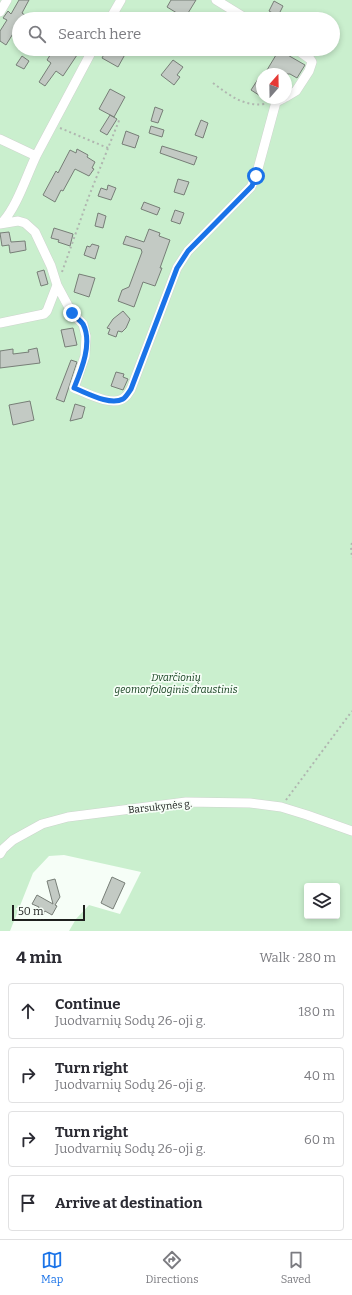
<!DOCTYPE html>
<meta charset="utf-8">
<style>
body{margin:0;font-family:Bitter,serif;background:#f2f2f3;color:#2b2b33}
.controls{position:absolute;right:12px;bottom:12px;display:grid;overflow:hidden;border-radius:4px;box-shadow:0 2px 6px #0003}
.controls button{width:36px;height:36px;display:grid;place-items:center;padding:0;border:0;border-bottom:1px solid #e1e1e2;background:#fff;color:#2b2b33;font:20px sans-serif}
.compass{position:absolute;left:256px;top:68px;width:36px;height:36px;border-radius:50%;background:#fff;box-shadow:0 2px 6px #0003;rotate:20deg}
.scale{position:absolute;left:12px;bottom:10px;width:73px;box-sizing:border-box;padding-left:4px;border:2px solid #1e201e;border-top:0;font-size:11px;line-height:14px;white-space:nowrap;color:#1e201e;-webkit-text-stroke:3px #f6fef7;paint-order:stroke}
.stop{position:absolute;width:12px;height:12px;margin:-9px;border:3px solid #1a73e8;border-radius:50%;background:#fff}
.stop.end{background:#1a73e8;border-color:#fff;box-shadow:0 1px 4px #0008}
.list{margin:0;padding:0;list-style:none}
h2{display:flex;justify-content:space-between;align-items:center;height:52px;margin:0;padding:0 16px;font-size:17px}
h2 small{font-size:13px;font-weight:400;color:#7c7c81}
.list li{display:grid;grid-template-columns:26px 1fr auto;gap:12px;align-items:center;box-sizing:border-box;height:56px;margin:0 8px 8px;padding:0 8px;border:1px solid #e1e1e2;border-radius:4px}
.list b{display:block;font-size:15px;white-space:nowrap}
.list p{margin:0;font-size:13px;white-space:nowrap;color:#7c7c81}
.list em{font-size:13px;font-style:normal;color:#7c7c81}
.icon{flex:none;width:22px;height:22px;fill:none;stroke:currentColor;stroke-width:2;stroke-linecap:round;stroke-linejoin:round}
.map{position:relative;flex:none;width:352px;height:931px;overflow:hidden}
.search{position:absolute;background:#fff;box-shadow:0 2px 6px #0003;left:12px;right:12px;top:12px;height:44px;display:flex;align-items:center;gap:10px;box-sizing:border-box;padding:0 14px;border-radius:22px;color:#7c7c81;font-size:15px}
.sheet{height:308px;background:#fff}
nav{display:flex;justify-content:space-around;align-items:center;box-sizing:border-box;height:56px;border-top:1px solid #e1e1e2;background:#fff;font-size:11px;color:#7c7c81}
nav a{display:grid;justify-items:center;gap:2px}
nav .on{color:#1a73e8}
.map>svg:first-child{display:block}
.green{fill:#caefce;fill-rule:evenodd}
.building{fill:#c3cac4;stroke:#777e77}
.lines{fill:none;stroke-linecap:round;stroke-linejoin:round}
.street-casing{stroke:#ced5ce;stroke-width:10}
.path{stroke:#b0b6b0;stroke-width:2;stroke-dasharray:2 3;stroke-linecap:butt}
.street{stroke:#fff;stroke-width:9}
.route{stroke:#1a73e8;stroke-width:5}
.labels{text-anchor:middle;stroke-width:3.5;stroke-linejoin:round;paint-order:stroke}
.park-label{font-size:10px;font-style:italic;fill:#0d3917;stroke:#f6fef7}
.street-label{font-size:10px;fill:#1e201e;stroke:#f6fef7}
</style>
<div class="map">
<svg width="352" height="931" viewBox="0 0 352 931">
<rect width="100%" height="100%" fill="#f6fef7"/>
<path class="green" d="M0,0H352V931H69L76,919L89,905L120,914L141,872L64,855L49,856L33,873L10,931H0ZM19,19H333V49H19ZM262,74H286V98H262ZM307,886H337V916H307Z"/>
<path class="building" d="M19,0H29L22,13L30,19H19V36L14,32L6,45L0,41V31L7,20L3,18L8,11L11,14Z
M171,0H196L185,18L167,7Z
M274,1L283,6L278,16L269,11Z
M54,49H69L77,55L63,76L56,71L45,86L39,82L51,63L47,60Z
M107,49H128L118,67L102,58Z
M279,50L305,65L297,78L290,74H274L267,70Z
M22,56L29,61L24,69L16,65Z
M173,60L183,67L177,75L180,77L174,85L161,75Z
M262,73V97L251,90Z
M110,89L125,97L114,117L99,109Z
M155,107L163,110L158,123L151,121Z
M110,115L117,119L107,135L100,131Z
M201,120L208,123L203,138L195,135Z
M151,126L164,130L162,137L149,133Z
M126,131L139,136L135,148L122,144Z
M162,146L197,157L194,165L160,153Z
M77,149L88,155L87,157L95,162L92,168L94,169L89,176L75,169L63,191L61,190L55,202L43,195L56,171L58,173L70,150L76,153Z
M178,179L189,182L184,195L174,192Z
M108,185L116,188L111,200L98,196L101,188L107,190Z
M144,202L160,208L157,215L141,209Z
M175,210L184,213L180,224L171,221Z
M98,213L106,216L103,228L95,226Z
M54,228L73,234L70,246L58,242L59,240L51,238Z
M149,229L160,233L159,236L170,240L160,268H162L155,286L143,282L134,307L118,301L122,290L129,287L142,252L141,249L123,244L126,236L144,242Z
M9,232L11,242L25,241L26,250L10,253L9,245L2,246L0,233Z
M92,244L99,246L95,259L84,255L87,246L90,247Z
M44,270L48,284L41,286L37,272Z
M79,274L95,278L89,297L74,292Z
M123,311L130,319L126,328L122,332L118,331L116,337L108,334L110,329L107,328L113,319Z
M73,328L77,345L65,347L61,330Z
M37,348L40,363L0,368V351L13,349V354L29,352L28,350Z
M71,360L77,362L64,402L56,399Z
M116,372L124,374L123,377L128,379L123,390L111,386Z
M30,401L34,420L13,425L9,405Z
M75,404L85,407L82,418L70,421Z
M112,877L125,883L113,909L101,903Z
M55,879L60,897L55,905L57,906L52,915L45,911L44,914L37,910L39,907L32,904L37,895L53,904L47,881Z"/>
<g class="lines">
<defs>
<path id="street" d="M216,0L247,19
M0,12L7,0
M110,19L121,0
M286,97L296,91L309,71L312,62L310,59L296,49
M0,139L36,156L93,49
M0,224L18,221L25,223L35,232L51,266L57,285L72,313L83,324L86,336L85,356L74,388C86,393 114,408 125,397C128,395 129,392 131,389L177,268L188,251L251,187L256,176L276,102L284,98
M1,224C17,207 26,177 36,156
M0,323L44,314L47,311L57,285
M0,854L3,849L13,840L42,824L68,817L186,802L250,803L281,807L307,815L352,831"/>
</defs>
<use href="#street" class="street-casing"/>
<path class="path" d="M213,83C229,95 244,107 265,104
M60,128L108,148
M62,272L89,196L120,118
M352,543L351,546L352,558
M286,800L352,711"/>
<use href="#street" class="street"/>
</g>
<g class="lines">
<path class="route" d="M72,313C75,317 80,320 83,324C93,343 81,371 74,388C87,393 110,406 123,399C126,397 129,392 131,389L177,268L188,251L252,186L256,176"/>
</g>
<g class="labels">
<g class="park-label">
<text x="176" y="681">Dvarčionių<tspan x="176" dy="12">geomorfologinis draustinis</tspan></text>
</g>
<g class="street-label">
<text transform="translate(160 806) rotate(-6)" y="4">Barsukynės g.</text>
</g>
</g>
</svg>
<div class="controls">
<button><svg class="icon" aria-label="layers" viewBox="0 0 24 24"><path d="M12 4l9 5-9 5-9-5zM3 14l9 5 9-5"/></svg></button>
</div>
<svg class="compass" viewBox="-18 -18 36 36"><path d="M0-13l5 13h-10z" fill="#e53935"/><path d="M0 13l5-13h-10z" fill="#7c7c81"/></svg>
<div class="scale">50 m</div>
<div class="stop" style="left:256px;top:176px"></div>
<div class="stop end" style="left:72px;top:313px"></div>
<div class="search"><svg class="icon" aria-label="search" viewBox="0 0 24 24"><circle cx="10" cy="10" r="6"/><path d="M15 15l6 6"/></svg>Search here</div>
</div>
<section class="sheet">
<h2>4 min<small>Walk · 280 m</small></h2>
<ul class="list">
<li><svg class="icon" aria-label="ahead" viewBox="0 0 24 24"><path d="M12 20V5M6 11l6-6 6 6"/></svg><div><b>Continue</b><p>Juodvarnių Sodų 26-oji g.</p></div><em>180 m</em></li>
<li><svg class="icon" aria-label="right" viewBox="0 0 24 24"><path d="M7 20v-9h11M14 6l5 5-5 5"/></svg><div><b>Turn right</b><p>Juodvarnių Sodų 26-oji g.</p></div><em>40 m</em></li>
<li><svg class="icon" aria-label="right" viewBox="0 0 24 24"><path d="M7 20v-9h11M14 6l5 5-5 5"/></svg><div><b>Turn right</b><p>Juodvarnių Sodų 26-oji g.</p></div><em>60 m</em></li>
<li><svg class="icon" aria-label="arrive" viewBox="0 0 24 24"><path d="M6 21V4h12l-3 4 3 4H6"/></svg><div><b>Arrive at destination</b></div></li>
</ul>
</section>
<nav>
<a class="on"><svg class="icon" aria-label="map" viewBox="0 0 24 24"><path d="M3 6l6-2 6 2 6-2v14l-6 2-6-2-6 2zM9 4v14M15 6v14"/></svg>Map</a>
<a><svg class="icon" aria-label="directions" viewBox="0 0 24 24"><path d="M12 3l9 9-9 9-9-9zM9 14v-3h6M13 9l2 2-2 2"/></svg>Directions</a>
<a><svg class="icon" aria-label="saved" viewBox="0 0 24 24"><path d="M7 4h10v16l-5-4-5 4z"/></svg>Saved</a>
</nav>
